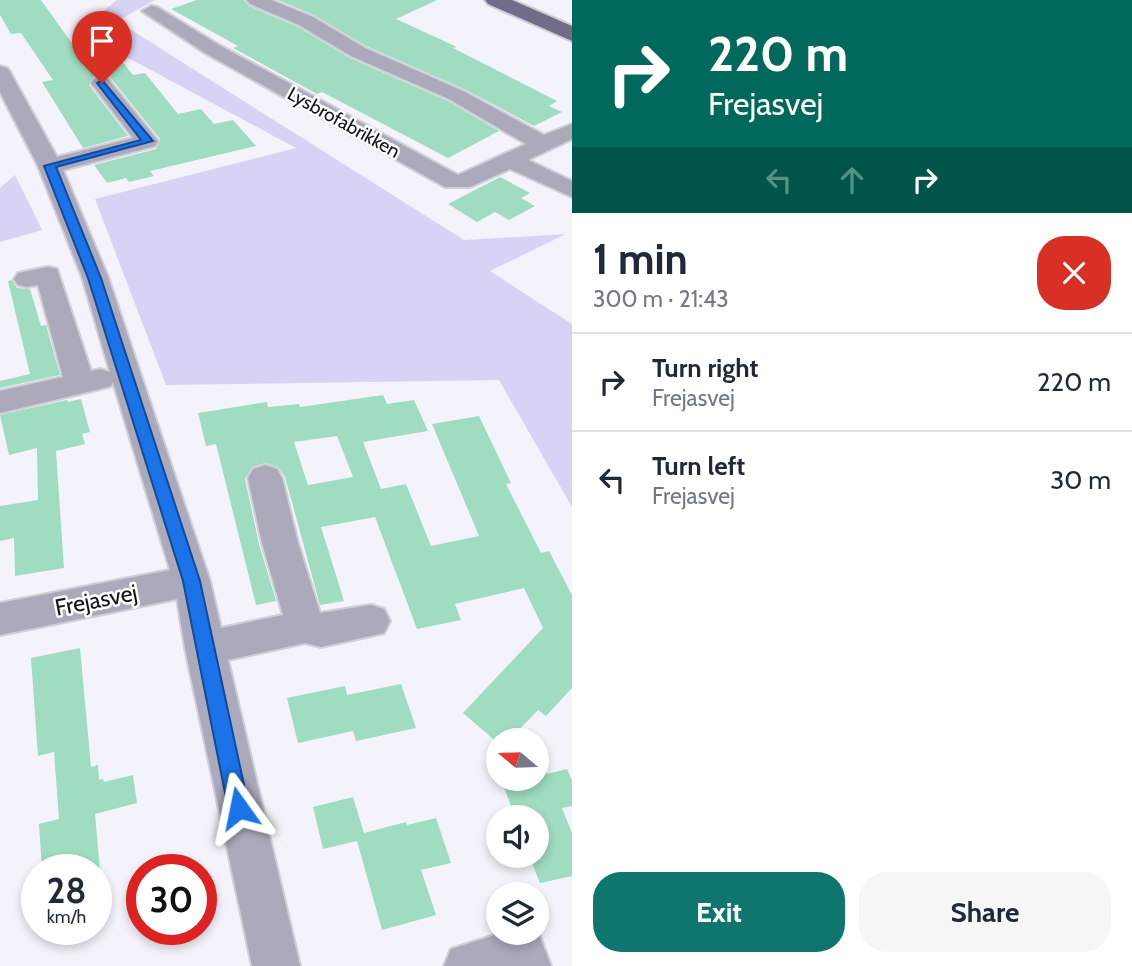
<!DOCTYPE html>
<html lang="en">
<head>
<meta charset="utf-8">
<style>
	:root { --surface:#fff; --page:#f6f6f7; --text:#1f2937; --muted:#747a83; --line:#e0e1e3; --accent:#0f766e }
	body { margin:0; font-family:Cabin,sans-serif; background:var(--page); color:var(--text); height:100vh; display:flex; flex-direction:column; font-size:26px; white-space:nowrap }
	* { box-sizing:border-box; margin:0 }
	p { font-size:23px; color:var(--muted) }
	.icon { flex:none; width:38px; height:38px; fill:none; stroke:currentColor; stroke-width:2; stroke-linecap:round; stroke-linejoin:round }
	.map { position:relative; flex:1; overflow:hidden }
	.panel { display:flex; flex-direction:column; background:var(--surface); width:560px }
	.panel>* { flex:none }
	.guide { background:#00695c; color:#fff; overflow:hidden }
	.needle { width:46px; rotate:289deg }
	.tools { position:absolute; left:486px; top:728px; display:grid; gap:14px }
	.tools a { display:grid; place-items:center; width:63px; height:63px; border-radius:50%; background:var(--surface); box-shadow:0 4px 10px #0003; font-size:35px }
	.speed { position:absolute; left:21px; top:854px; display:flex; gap:14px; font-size:35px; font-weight:700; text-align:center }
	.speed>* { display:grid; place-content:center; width:91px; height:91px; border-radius:50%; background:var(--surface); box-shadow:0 4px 10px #0003; line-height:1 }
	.speed small { font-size:18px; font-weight:400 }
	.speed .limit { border:10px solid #d22; background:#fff; color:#111 }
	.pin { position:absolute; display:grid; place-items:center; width:60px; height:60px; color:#fff; margin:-72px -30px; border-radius:50% 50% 50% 0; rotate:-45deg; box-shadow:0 0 7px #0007 }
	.pin .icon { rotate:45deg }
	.me { position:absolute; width:77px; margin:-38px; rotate:348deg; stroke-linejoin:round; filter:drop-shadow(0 0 5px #0008) }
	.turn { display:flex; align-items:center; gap:24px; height:147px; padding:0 21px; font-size:32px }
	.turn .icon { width:91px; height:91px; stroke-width:2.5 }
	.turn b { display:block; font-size:49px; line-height:60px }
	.lanes { display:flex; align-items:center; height:66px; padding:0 21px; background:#0003; justify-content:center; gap:35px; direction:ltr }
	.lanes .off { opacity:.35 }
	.round { display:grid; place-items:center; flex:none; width:74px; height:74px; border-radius:28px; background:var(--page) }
	.headline { display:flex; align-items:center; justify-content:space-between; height:119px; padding:0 21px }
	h1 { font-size:42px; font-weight:700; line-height:52px }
	.button { display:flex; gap:14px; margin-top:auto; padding:14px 21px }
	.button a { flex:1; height:80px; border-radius:28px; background:var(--accent); color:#fff; font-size:28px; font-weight:700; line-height:80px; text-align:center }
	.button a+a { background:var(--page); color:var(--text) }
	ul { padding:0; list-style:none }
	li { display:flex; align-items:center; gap:21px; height:98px; padding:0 21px; border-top:2px solid var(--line) }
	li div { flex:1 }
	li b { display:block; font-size:26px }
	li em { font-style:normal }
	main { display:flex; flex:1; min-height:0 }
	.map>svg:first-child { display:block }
	.green { fill:#d7d3f4 }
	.building { fill:#9fdcc1; fill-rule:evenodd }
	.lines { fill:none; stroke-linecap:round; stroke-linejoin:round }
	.minor-casing { stroke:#d0cfd7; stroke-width:4 }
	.major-casing { stroke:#d0cfd7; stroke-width:4 }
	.minor { fill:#acaaba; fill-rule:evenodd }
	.major { fill:#716d89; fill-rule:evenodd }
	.route { fill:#1a73e8; stroke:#114b97; stroke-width:2 }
	.labels { text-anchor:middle; stroke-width:5; stroke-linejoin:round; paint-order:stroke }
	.far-street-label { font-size:19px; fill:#13111d; stroke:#fff }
	.street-label { font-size:23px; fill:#13111d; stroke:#fff }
</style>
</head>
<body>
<main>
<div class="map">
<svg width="572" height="966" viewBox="0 0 572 966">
	<rect width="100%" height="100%" fill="#f4f3fb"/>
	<g class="green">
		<polygon points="117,0 155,0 117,21 464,240 566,234 490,271 572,324 572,507 499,380 166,385 95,199 296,148 93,39 84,26"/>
		<polygon points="15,175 42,230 0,242 0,188"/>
	</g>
	<g class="building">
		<polygon points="0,0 41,0 89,67 121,60 133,75 145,73 178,114 201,109 214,124 233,120 256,146 150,171 154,176 129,182 126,178 107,183 94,165 156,149 160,139 110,77 94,76 89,85 128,136 83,148 42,82 53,80 21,33 11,34 0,15"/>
		<polygon points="197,0 244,0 249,6 298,27 350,58 448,101 499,131 448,158 322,92 317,94 233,48 238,46 171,9"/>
		<polygon points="278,0 437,0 396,19 457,47 453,48 557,101 549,106 562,112 534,126 464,89 366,46 314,15"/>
		<polygon points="500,177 530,193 521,198 535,206 509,220 495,212 477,222 448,204"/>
		<polygon points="12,280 17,288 30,289 41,326 46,325 60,375 0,388 0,381 30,374 8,281"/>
		<path d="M383,395L387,404L414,400L428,431L363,442L381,489L406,484L431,546L479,536L432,424L479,416L511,483L506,484L541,553L549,551L572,595V688L546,716L538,710L509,740H499V744L463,713L543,628L524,588L455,604L461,620L417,629L375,517L321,527L344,601L320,605L285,477L278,467L266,463L252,467L245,479L259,544L276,601L256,605L216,444L206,446L198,413L267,402L268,407L299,404L300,407ZM337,436L353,477L308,485L294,442Z"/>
		<polygon points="81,399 90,432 82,434 85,444 56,451 64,568 15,576 14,538 0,541 0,506 38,500 37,448 9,455 0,415 67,400 68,402"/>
		<polygon points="80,648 91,767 98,765 99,780 103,779 104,782 133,775 137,803 95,814 100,870 42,870 39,824 59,819 54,752 38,756 31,658"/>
		<polygon points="401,684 416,728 356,741 353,731 298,743 287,698 345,686 347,695"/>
		<polygon points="546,769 547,774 567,769 572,780 572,806 562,808 572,833 572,876 540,883 529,856 537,856 537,817 515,817 501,779 537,779 537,771"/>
		<polygon points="353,797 364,833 406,822 407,825 436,818 451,863 421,870 436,915 382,930 357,841 323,849 313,807"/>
	</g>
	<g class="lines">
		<defs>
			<g id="minor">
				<polygon points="247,0 271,0 313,17 365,48 463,91 544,135 572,124 572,139 528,160 572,181 572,197 510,169 470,187 445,187 205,53 142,11 151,6 157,7 219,45 458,175 526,144 449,99 351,56 299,25 250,4"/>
				<polygon points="0,66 7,68 10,72 57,157 133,138 91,83 94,79 108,79 158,141 155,146 63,170 108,277 210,581 221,628 283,615 262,543 248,478 253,469 265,465 277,469 282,478 298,543 320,613 371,605 384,609 390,621 384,633 321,647 305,643 228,660 300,966 252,966 185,648 177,599 0,635 0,603 170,570 113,382 111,386 100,389 0,413 0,391 63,377 38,285 27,287 18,285 14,279 18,273 48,267 57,269 91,371 100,369 110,372 82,277 38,166 0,92"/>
				<polygon points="501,933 539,934 551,966 444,966 451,949"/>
			</g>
			<polygon id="major" points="485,0 512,0 572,26 572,41 488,4"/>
		</defs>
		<use href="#minor" class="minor-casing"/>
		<use href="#major" class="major-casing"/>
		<use href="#minor" class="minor"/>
		<use href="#major" class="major"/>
	</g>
	<polygon class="route" points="102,80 153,141 56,167 101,278 200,581 249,808 246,815 239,818 231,815 228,808 183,581 88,278 44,166 141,140 97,83"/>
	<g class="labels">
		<g class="far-street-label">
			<text transform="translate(344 122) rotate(29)" y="7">Lysbrofabrikken</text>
		</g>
		<g class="street-label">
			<text transform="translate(96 600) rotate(-11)" y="8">Frejasvej</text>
		</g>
	</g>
</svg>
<div class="tools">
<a><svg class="needle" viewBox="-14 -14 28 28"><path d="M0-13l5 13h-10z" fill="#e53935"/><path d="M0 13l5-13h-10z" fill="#747a83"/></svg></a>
<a><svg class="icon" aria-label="sound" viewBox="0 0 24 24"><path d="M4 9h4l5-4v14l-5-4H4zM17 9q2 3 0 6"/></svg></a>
<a><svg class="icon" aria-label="layers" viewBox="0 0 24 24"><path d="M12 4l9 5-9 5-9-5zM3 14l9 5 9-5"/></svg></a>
</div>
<div class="speed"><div>28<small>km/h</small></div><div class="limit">30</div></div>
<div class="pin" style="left:102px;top:83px;background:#d93025"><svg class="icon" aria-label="arrive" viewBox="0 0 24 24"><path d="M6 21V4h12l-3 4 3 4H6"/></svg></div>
<svg class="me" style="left:239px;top:808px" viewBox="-20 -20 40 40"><path d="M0-17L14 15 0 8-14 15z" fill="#1a73e8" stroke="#fff" stroke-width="4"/></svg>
</div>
<section class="panel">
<div class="guide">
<div class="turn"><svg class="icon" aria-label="right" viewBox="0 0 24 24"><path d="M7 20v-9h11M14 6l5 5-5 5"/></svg><div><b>220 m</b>Frejasvej</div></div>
<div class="lanes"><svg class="icon off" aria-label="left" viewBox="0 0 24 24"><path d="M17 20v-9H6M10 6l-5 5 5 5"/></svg><svg class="icon off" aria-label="ahead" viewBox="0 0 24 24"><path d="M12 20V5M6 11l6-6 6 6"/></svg><svg class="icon" aria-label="right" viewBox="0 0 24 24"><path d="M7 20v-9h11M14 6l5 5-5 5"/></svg></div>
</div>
<div class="headline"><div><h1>1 min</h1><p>300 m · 21:43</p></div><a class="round" style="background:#d93025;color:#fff"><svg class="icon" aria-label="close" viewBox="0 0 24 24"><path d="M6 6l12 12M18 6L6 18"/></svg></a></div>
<ul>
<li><svg class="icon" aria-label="right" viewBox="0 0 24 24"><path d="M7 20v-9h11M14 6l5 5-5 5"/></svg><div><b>Turn right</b><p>Frejasvej</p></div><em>220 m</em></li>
<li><svg class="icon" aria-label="left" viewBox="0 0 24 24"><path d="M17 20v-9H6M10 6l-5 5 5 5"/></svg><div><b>Turn left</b><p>Frejasvej</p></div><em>30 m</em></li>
</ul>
<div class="button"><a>Exit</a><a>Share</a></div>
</section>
</main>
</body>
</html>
